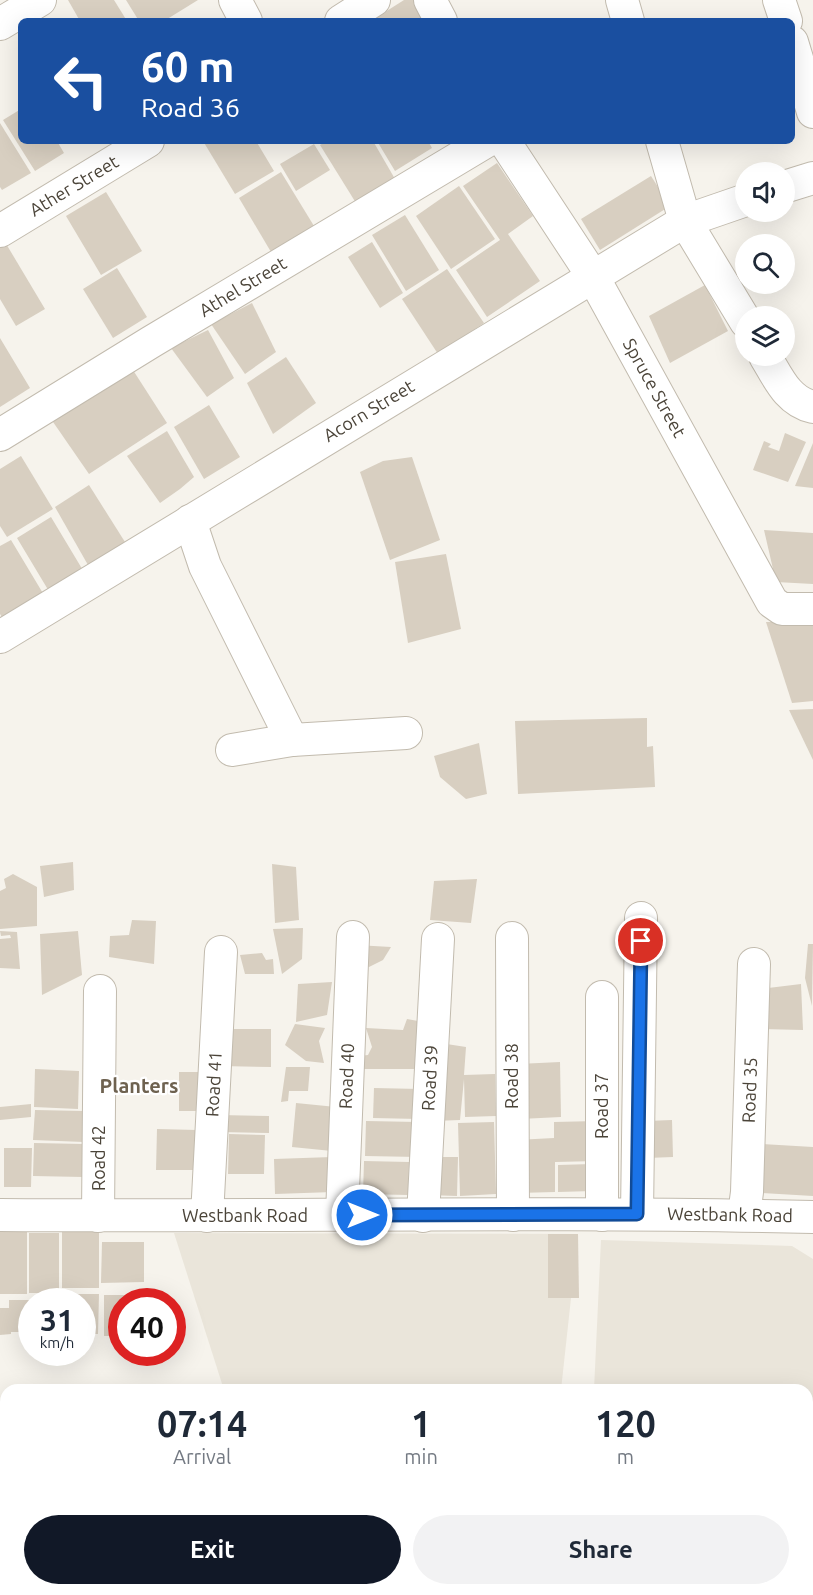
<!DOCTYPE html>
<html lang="en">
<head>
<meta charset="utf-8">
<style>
	:root { --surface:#fff; --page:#f2f2f3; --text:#1f2937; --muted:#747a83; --accent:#111827 }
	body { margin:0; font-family:Ubuntu,sans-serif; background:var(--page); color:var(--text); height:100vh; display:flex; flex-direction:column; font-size:22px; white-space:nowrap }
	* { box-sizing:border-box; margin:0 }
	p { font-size:20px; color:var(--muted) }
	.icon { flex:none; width:33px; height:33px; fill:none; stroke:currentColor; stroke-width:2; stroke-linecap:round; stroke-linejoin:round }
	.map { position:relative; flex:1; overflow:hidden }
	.details { position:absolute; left:0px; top:1384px; width:813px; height:212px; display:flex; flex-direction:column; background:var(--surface); border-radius:18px 18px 0 0; box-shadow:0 6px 24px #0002 }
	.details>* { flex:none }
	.banner { position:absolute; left:18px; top:18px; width:777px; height:126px; border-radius:9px; box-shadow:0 6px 24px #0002; background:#1a4fa0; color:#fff; overflow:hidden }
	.controls { position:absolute; left:735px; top:162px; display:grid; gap:12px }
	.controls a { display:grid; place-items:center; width:60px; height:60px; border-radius:50%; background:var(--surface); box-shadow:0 6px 24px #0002; font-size:30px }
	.speed { position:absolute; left:18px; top:1288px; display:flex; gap:12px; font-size:30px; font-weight:700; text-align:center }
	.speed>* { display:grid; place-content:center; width:78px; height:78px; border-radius:50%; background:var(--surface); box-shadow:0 6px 24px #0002; line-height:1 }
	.speed small { font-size:15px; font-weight:400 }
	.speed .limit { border:9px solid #d22; background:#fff; color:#111 }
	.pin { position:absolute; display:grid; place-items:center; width:51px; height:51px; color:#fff; margin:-26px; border:3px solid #fff; border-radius:50%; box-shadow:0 2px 6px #0007 }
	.me { position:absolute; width:66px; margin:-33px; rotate:90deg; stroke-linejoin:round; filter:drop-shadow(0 0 4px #0008) }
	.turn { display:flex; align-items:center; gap:21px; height:126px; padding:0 24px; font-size:27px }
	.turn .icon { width:78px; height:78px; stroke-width:2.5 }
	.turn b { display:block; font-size:42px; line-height:51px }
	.eta { display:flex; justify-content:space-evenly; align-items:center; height:102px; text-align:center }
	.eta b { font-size:36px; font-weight:600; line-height:42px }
	.cta { display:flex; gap:12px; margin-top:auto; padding:12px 24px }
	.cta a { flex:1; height:69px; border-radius:36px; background:var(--accent); color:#fff; font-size:24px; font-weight:600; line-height:69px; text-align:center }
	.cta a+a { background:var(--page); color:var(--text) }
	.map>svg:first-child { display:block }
	.residential { fill:#eae5da }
	.water { fill:#a9d4f2 }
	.building { fill:#d8cfc1 }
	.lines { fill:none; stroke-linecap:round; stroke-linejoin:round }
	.minor-casing { stroke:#c2bbae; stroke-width:34 }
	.minor { stroke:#fff; stroke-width:32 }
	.route-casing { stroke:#114b97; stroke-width:15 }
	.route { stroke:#1a73e8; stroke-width:10 }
	.labels { text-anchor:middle; stroke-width:4.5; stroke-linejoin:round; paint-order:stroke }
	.street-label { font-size:18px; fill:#4b4439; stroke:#fff }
	.neighbourhood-label { font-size:20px; font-weight:bold; fill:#6e6250; stroke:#fff }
</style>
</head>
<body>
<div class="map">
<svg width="813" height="1595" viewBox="0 0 813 1595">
	<rect width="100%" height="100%" fill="#f6f3ec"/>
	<g class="residential">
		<polygon points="174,1233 578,1234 561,1390 224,1390"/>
		<polygon points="601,1240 792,1246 813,1259 813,1416 807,1417 807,1390 594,1390"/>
	</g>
	<polygon class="water" points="0,1443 6,1443 6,1590 807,1590 807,1453 813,1453 813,1595 0,1595"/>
	<g class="building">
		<polygon points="68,0 114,0 127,21 80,21"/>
		<polygon points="126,0 198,0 164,21 139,21"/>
		<polygon points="404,0 414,0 425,21 371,21"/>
		<polygon points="21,109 21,141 57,141 64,153 35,171 3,120"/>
		<polygon points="0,123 31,173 2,190 0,187"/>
		<polygon points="203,141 256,141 274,171 235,194"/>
		<polygon points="327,141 373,141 395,179 356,203 320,145"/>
		<polygon points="377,141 428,141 432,148 395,171"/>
		<polygon points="314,144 330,170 296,191 280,164"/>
		<polygon points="497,163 533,216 508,234 540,281 487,317 456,270 500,240 463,186"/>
		<polygon points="281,172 314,226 271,252 239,198"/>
		<polygon points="651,176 670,206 600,250 581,219"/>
		<polygon points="459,186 495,239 451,269 416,216"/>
		<polygon points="106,192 142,251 101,275 66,216"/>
		<polygon points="405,215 439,270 406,291 372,235"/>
		<polygon points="5,242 45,309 16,326 0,299 0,245"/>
		<polygon points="372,242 403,293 380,308 348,257"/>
		<polygon points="117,268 147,317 113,338 83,289"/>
		<polygon points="447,269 484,323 438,354 402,299"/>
		<polygon points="705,285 728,331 670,363 649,316"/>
		<polygon points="252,303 276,352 245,374 211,324"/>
		<polygon points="208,330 234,378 207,397 171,348"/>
		<polygon points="0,338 30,388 0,407"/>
		<polygon points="286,357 316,403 273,434 247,383"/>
		<polygon points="131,367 167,423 89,474 51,419"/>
		<polygon points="209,405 240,457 204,479 174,427"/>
		<polygon points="167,431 194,477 180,489 160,503 127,456"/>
		<polygon points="785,433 806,442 788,482 753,470 764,441 771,444 768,447 779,451"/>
		<polygon points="813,443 813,488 795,486"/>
		<polygon points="21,456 53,509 7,537 0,526 0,469"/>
		<polygon points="412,457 440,540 390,560 360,472 383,461"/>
		<polygon points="89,485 125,542 88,565 55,507"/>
		<polygon points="51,517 84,572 50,593 17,538"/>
		<polygon points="764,530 813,533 813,584 776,582"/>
		<polygon points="11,540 44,595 4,620 0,614 0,546"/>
		<polygon points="446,554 461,629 408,643 395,562"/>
		<polygon points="766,622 813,622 813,701 792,703"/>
		<polygon points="813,709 813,760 789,710"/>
		<polygon points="647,718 647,747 653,746 655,787 518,794 515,721"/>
		<polygon points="479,743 487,794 466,799 440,777 434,756"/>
		<polygon points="73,862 74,890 44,897 40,866"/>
		<polygon points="272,864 296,867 299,920 275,923"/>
		<polygon points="13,874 37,887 37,926 0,929 0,891 6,888 4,879"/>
		<polygon points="477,879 471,923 430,920 434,881"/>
		<polygon points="132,920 156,921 154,964 109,957 110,936 129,935"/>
		<polygon points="303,928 302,959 282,974 273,929"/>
		<polygon points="0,931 17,932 20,969 0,968 0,939 11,938 10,935 1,936"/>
		<polygon points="78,931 82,975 42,995 40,934"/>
		<polygon points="808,944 813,944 812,1006 805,978"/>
		<polygon points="356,945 391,947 383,960 369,967 358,959"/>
		<polygon points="262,953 266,960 273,959 274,974 245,974 240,955"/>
		<polygon points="332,982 327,1015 296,1022 298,984"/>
		<polygon points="801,984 803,1030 760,1029 760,989"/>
		<polygon points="407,1019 418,1021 417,1069 349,1069 350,1057 368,1055 372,1047 366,1028 403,1030"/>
		<polygon points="295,1024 325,1028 319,1041 324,1063 306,1061 285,1045"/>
		<polygon points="221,1029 271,1029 271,1067 220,1066"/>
		<polygon points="440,1043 466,1047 464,1075 495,1074 496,1116 465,1117 464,1079 460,1120 434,1121"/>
		<polygon points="560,1062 561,1117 520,1119 518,1064"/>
		<polygon points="286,1067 310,1067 308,1091 289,1091 288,1101 281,1102"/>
		<polygon points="35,1069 79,1071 78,1109 34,1107"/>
		<polygon points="179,1072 208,1072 207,1111 179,1111"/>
		<polygon points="374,1088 420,1089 419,1119 373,1118"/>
		<polygon points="296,1103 336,1107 332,1151 292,1147"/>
		<polygon points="31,1104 31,1117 0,1120 0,1107"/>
		<polygon points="35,1110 84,1111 84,1142 33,1140"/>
		<polygon points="219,1115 269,1116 269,1133 219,1132"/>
		<polygon points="672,1120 673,1157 647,1158 646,1121"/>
		<polygon points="366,1121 418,1122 418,1157 365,1156"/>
		<polygon points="597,1121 598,1161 555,1162 555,1192 517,1193 516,1140 554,1138 554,1122"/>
		<polygon points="494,1122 496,1194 460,1196 458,1123"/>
		<polygon points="157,1129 197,1130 197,1170 156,1170"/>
		<polygon points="229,1134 265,1135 264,1174 228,1174"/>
		<polygon points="34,1143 84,1144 83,1177 33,1176"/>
		<polygon points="760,1144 813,1147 813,1196 761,1193"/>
		<polygon points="4,1148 32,1148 31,1187 4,1187"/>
		<polygon points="332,1157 333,1192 275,1194 274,1159"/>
		<polygon points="429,1157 458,1157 457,1196 428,1195"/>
		<polygon points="364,1161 409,1162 408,1195 363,1194"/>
		<polygon points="592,1164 593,1191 558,1192 558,1165"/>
		<rect x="62" y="1227" width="37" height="61"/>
		<rect x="0" y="1231" width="27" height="63"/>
		<rect x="29" y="1233" width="30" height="60"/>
		<polygon points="548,1234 578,1234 579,1298 548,1298"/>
		<polygon points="102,1242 144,1242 144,1282 101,1283"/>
		<polygon points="62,1294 99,1294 98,1334 82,1334 82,1302 62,1302"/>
		<polygon points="104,1295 133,1295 133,1302 122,1302 122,1336 104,1336"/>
		<polygon points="39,1296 56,1297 56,1302 39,1302"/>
		<polygon points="9,1300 35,1300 35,1302 32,1302 32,1332 11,1332 11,1334 0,1335 0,1308 9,1308"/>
	</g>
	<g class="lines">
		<defs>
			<g id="minor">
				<polyline points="235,0 246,21"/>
				<polyline points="430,0 441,21"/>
				<polyline points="622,0 628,21"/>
				<polyline points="779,0 786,21"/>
				<polyline points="341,21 374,0"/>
				<polyline points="0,24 40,0"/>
				<polyline points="792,42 813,112"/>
				<polyline points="504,141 592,275 772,602 782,609 813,609"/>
				<polyline points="662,141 685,221 746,322"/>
				<polyline points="784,187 813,178"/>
				<polyline points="0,231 148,141"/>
				<path d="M765,356C778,377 787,401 813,407"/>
				<polyline points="0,435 151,342 487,141"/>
				<polyline points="190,521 205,566 292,740 406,733"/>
				<polyline points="0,637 685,221 746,200"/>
				<polyline points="232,750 292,740"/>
				<polyline points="512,938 513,1215"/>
				<polyline points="637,1214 641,918"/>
				<path d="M0,1215C271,1217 542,1211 813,1217"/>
				<polyline points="342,1215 353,937"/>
				<polyline points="602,1215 602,997"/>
				<polyline points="744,1215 747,1192 754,964"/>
				<polyline points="98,1216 100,991"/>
				<polyline points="207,1216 221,952"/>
				<polyline points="423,1216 438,939"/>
			</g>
		</defs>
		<use href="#minor" class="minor-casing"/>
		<use href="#minor" class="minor"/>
	</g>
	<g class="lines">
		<defs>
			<polyline id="route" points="362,1215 637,1214 641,941"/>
		</defs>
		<use href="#route" class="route-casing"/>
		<use href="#route" class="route"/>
	</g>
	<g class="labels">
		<g class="street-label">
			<text transform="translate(74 186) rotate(-31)" y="6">Ather Street</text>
			<text transform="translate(243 287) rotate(-31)" y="6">Athel Street</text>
			<text transform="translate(654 388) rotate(61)" y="6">Spruce Street</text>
			<text transform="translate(369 411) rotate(-31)" y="6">Acorn Street</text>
			<text transform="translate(347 1076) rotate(-88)" y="6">Road 40</text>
			<text transform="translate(512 1076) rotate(-90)" y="6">Road 38</text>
			<text transform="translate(430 1078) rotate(-87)" y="6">Road 39</text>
			<text transform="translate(214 1084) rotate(-87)" y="6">Road 41</text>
			<text transform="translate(750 1090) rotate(-88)" y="6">Road 35</text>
			<text transform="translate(602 1106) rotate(-90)" y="6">Road 37</text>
			<text transform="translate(99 1158) rotate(-90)" y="6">Road 42</text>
			<text transform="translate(730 1215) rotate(1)" y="6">Westbank Road</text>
			<text x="245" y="1222">Westbank Road</text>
		</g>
		<g class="neighbourhood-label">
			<text x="139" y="1093">Planters</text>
		</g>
	</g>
</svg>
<div class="controls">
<a><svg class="icon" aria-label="sound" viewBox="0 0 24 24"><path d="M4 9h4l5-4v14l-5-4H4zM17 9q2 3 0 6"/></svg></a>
<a><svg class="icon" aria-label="search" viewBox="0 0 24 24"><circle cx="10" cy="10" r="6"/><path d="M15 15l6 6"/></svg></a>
<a><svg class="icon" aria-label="layers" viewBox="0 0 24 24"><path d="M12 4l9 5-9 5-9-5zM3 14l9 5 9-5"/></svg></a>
</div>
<div class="speed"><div>31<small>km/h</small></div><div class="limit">40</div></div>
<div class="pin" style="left:641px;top:941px;background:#d93025"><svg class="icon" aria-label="arrive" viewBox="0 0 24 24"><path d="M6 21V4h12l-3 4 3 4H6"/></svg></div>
<svg class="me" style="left:362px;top:1215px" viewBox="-20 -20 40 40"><circle r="17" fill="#1a73e8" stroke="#fff" stroke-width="3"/><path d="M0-11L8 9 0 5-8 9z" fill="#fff"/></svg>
<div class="banner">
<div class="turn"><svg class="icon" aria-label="left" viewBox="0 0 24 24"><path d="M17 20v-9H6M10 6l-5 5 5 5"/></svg><div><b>60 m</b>Road 36</div></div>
</div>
<section class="details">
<div class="eta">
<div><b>07:14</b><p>Arrival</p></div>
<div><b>1</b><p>min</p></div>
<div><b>120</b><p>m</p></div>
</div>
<div class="cta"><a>Exit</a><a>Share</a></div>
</section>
</div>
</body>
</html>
